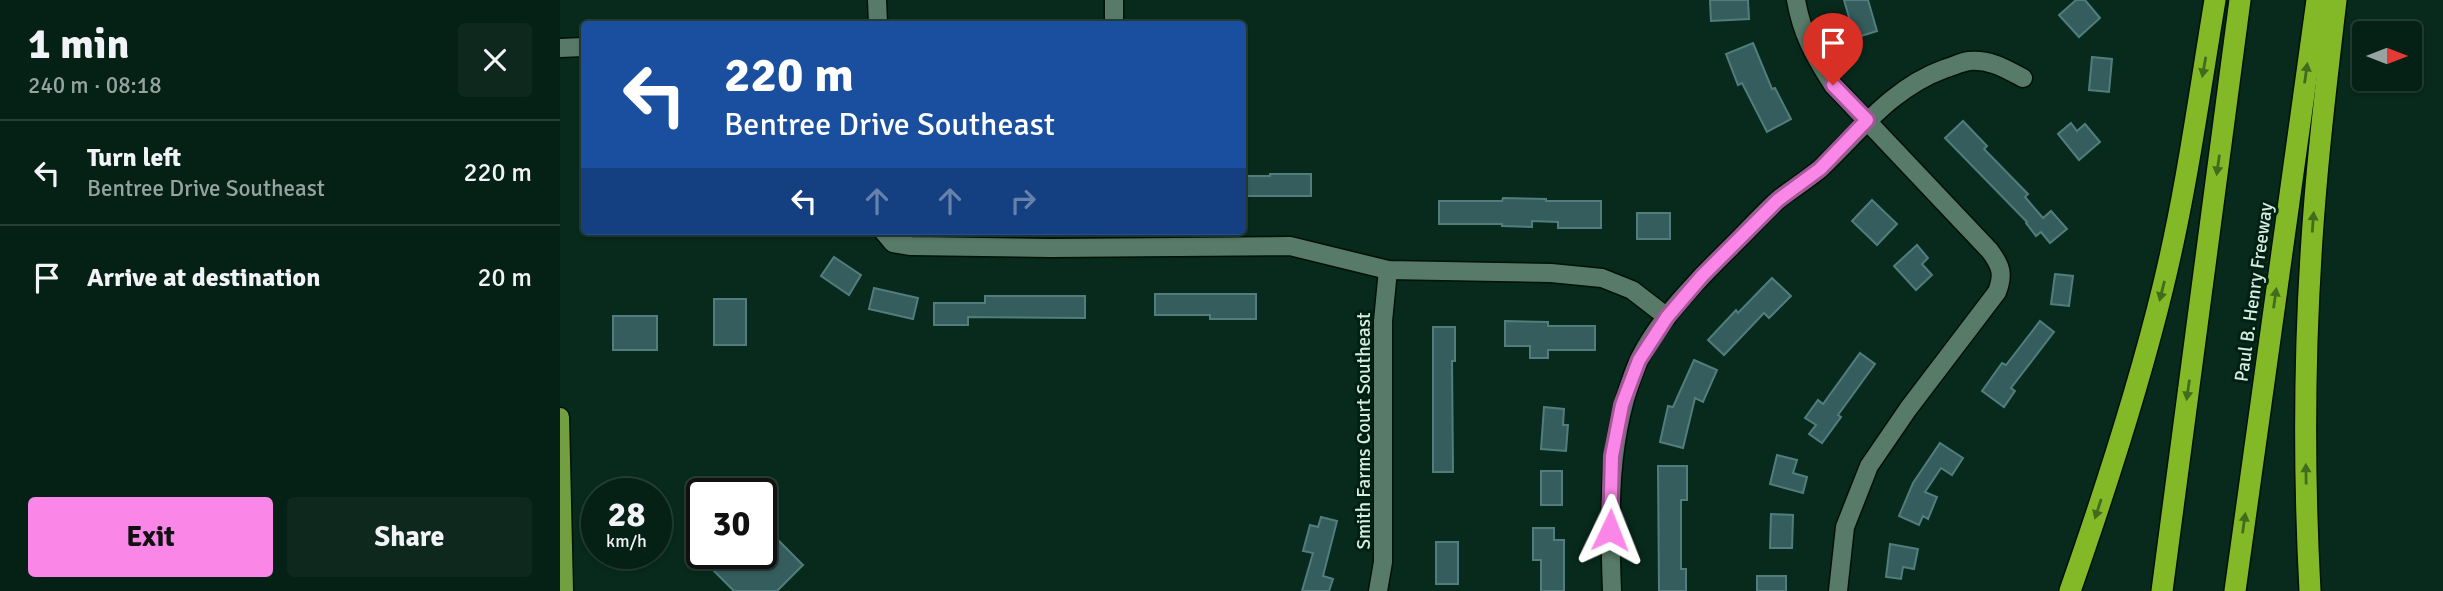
<!DOCTYPE html>
<html lang="en">
<head>
<meta charset="utf-8">
<style>
	:root { --surface:#052015; --page:#0e281e; --text:#f1f3f6; --muted:#97a3a0; --line:#263e34; --accent:#fa87e7 }
	body { margin:0; font-family:Signika,sans-serif; background:var(--page); color:var(--text); height:100vh; display:flex; flex-direction:column; font-size:26px; white-space:nowrap }
	* { box-sizing:border-box; margin:0 }
	p { font-size:23px; color:var(--muted) }
	.icon { flex:none; width:38px; height:38px; fill:none; stroke:currentColor; stroke-width:2; stroke-linecap:round; stroke-linejoin:round }
	.map { position:relative; flex:1; overflow:hidden }
	.details { display:flex; flex-direction:column; background:var(--surface); width:560px }
	.details>* { flex:none }
	.guide { position:absolute; left:21px; top:21px; width:665px; height:214px; border-radius:7px; box-shadow:0 2px 5px #0004,0 0 0 2px var(--line); background:#1a4fa0; color:#fff; overflow:hidden }
	.needle { width:46px; rotate:90deg }
	.fabs { position:absolute; left:1792px; top:21px; display:grid; gap:14px }
	.fabs a { display:grid; place-items:center; width:70px; height:70px; border-radius:7px; background:var(--surface); box-shadow:0 2px 5px #0004,0 0 0 2px var(--line); font-size:35px }
	.speed { position:absolute; left:21px; top:478px; display:flex; gap:14px; font-size:35px; font-weight:700; text-align:center }
	.speed>* { display:grid; place-content:center; width:91px; height:91px; border-radius:50%; background:var(--surface); box-shadow:0 2px 5px #0004,0 0 0 2px var(--line); line-height:1 }
	.speed small { font-size:18px; font-weight:400 }
	.speed .limit { border:4px solid #111; border-radius:10px; background:#fff; color:#111 }
	.pin { position:absolute; display:grid; place-items:center; width:60px; height:60px; color:#fff; margin:-72px -30px; border-radius:50% 50% 50% 0; rotate:-45deg; box-shadow:0 0 7px #0007 }
	.pin .icon { rotate:45deg }
	.me { position:absolute; width:77px; margin:-38px; rotate:2deg; stroke-linejoin:round; filter:drop-shadow(0 0 5px #0008) }
	.turn { display:flex; align-items:center; gap:24px; height:147px; padding:0 28px; font-size:32px }
	.turn .icon { width:91px; height:91px; stroke-width:2.5 }
	.turn b { display:block; font-size:49px; line-height:60px }
	.lanes { display:flex; align-items:center; height:66px; padding:0 28px; background:#0003; justify-content:center; gap:35px; direction:ltr }
	.lanes .off { opacity:.35 }
	.round { display:grid; place-items:center; flex:none; width:74px; height:74px; border-radius:7px; background:var(--page) }
	.head { display:flex; align-items:center; justify-content:space-between; height:119px; padding:0 28px }
	h1 { font-size:42px; font-weight:700; line-height:52px }
	.primary-button { display:flex; gap:14px; margin-top:auto; padding:14px 28px }
	.primary-button a { flex:1; height:80px; border-radius:7px; background:var(--accent); color:#111; font-size:28px; font-weight:700; line-height:80px; text-align:center }
	.primary-button a+a { background:var(--page); color:var(--text) }
	ul { padding:0; list-style:none }
	li { display:flex; align-items:center; gap:21px; height:105px; padding:0 28px; border-top:2px solid var(--line) }
	li div { flex:1 }
	li b { display:block; font-size:26px }
	li em { font-style:normal }
	main { display:flex; flex:1; min-height:0 }
	.map>svg:first-child { display:block }
	.building { fill:#355d5d; stroke:#517d7d; stroke-width:2 }
	.lines { fill:none; stroke-linecap:round; stroke-linejoin:round }
	.minor-casing { stroke:#001107; stroke-width:21 }
	.major-casing { stroke:#001107; stroke-width:21 }
	.highway-casing { stroke:#001107; stroke-width:24 }
	.minor { stroke:#587b69; stroke-width:18 }
	.major { stroke:#72a041; stroke-width:18 }
	.highway { stroke:#83b927; stroke-width:21 }
	.oneway { fill:#426c1d }
	.route-casing { stroke:#a25896; stroke-width:18 }
	.route { stroke:#fa87e7; stroke-width:12 }
	.labels { text-anchor:middle; stroke-width:6; stroke-linejoin:round; paint-order:stroke }
	.street-label { font-size:19px; fill:#d9ece2; stroke:#002013 }
</style>
</head>
<body>
<main>
<section class="details">
<div class="head"><div><h1>1 min</h1><p>240 m · 08:18</p></div><a class="round"><svg class="icon" aria-label="close" viewBox="0 0 24 24"><path d="M6 6l12 12M18 6L6 18"/></svg></a></div>
<ul>
<li><svg class="icon" aria-label="left" viewBox="0 0 24 24"><path d="M17 20v-9H6M10 6l-5 5 5 5"/></svg><div><b>Turn left</b><p>Bentree Drive Southeast</p></div><em>220 m</em></li>
<li><svg class="icon" aria-label="arrive" viewBox="0 0 24 24"><path d="M6 21V4h12l-3 4 3 4H6"/></svg><div><b>Arrive at destination</b></div><em>20 m</em></li>
</ul>
<div class="primary-button"><a>Exit</a><a>Share</a></div>
</section>
<div class="map">
<svg width="1883" height="591" viewBox="0 0 1883 591">
	<rect width="100%" height="100%" fill="#072a1c"/>
	<g class="building">
		<polygon points="1150,0 1188,0 1189,19 1151,21"/>
		<polygon points="1284,0 1308,0 1317,31 1295,38"/>
		<polygon points="1516,0 1525,0 1540,18 1519,37 1499,15"/>
		<polygon points="1193,43 1212,89 1215,88 1231,119 1207,132 1182,83 1178,85 1166,54"/>
		<polygon points="1532,57 1552,59 1549,92 1529,90"/>
		<polygon points="1403,121 1427,146 1424,149 1468,194 1465,197 1483,218 1491,211 1507,229 1490,243 1481,232 1476,236 1466,223 1467,222 1385,138"/>
		<polygon points="1511,123 1517,131 1525,124 1540,142 1519,160 1498,134"/>
		<polygon points="710,174 751,174 751,196 682,196 682,176 710,176"/>
		<polygon points="943,198 986,199 986,201 1041,201 1041,228 998,228 998,222 972,221 972,227 942,226 942,224 879,224 879,201 942,201"/>
		<polygon points="1312,200 1337,224 1317,245 1292,221"/>
		<rect x="1077" y="213" width="33" height="26"/>
		<polygon points="1357,245 1368,258 1362,264 1372,275 1356,290 1334,266"/>
		<polygon points="274,257 301,275 289,295 261,276"/>
		<polygon points="1495,274 1513,276 1509,306 1491,304"/>
		<polygon points="1212,278 1231,296 1209,318 1204,313 1164,355 1148,340 1176,310 1178,313"/>
		<polygon points="314,288 358,298 353,319 309,309"/>
		<polygon points="595,294 696,294 696,319 650,319 650,315 595,315"/>
		<polygon points="425,296 525,296 525,318 408,317 408,325 374,325 374,303 425,303"/>
		<rect x="154" y="299" width="32" height="46"/>
		<rect x="53" y="316" width="44" height="34"/>
		<polygon points="945,321 988,322 988,326 1035,326 1035,350 988,350 988,358 970,358 970,346 945,346"/>
		<polygon points="1480,321 1494,332 1451,388 1455,391 1444,407 1422,391 1442,363 1446,365"/>
		<polygon points="873,327 895,327 895,361 892,361 893,472 873,472"/>
		<polygon points="1300,353 1315,364 1278,415 1281,417 1262,443 1249,434 1256,425 1245,418 1258,400 1263,404"/>
		<polygon points="1134,360 1157,370 1143,402 1135,398 1123,448 1100,442 1108,406 1113,407"/>
		<polygon points="984,407 1004,409 1003,425 1008,425 1006,451 981,449"/>
		<polygon points="1380,443 1403,458 1392,475 1381,468 1365,492 1377,497 1368,519 1363,516 1359,525 1339,516 1353,483"/>
		<polygon points="1217,455 1237,460 1233,473 1247,477 1243,493 1210,484"/>
		<polygon points="1098,466 1127,466 1127,500 1121,500 1121,569 1126,569 1126,591 1099,591"/>
		<rect x="981" y="471" width="21" height="34"/>
		<polygon points="1211,514 1233,515 1232,548 1210,548"/>
		<polygon points="761,517 777,521 763,576 773,579 769,591 742,591 753,553 743,551 750,525 758,527"/>
		<polygon points="201,523 243,565 217,591 174,591 148,565 160,553 201,553"/>
		<polygon points="973,528 994,528 994,540 1004,540 1004,591 981,591 981,560 973,560"/>
		<rect x="876" y="542" width="22" height="42"/>
		<polygon points="1330,544 1358,549 1354,569 1343,567 1341,579 1326,577"/>
		<rect x="1197" y="576" width="29" height="15"/>
	</g>
	<g class="lines">
		<defs>
			<g id="minor">
				<polyline points="317,0 318,24"/>
				<polyline points="554,0 554,24"/>
				<path d="M1236,0C1242,34 1254,56 1273,85L1430,251C1441,266 1444,274 1437,292L1348,409L1309,466L1285,527L1278,591"/>
				<polyline points="0,48 24,47"/>
				<polyline points="323,231 333,243 351,246 490,248 730,246 828,270 991,273 1042,278 1072,290 1107,317"/>
				<polyline points="818,591 823,562 823,321 828,270"/>
				<path d="M1052,591C1049,513 1047,435 1078,362C1098,318 1144,274 1178,240C1192,226 1205,211 1219,199C1233,188 1249,179 1262,167C1301,130 1332,88 1384,69C1392,67 1401,62 1409,61C1430,59 1446,69 1463,78"/>
			</g>
			<polyline id="major" points="0,417 4,591"/>
			<g id="highway">
				<path d="M1510,591C1545,491 1578,390 1603,287C1626,193 1639,96 1655,0"/>
				<polyline points="1602,591 1680,0"/>
				<polyline points="1675,591 1757,0"/>
				<path d="M1750,591C1744,479 1744,367 1751,255C1756,170 1766,85 1776,0"/>
			</g>
		</defs>
		<use href="#minor" class="minor-casing"/>
		<use href="#major" class="major-casing"/>
		<use href="#highway" class="highway-casing"/>
		<use href="#minor" class="minor"/>
		<use href="#major" class="major"/>
		<use href="#highway" class="highway"/>
	</g>
	<defs><path id="oneway-solid" d="M-6-.8H1V-3.2L6.5 0L1 3.2V.8H-6Z" transform="scale(1.75)"/></defs>
	<g class="oneway">
		<use href="#oneway-solid" transform="translate(1644 67) rotate(100)"/>
		<use href="#oneway-solid" transform="translate(1746 73) rotate(-82)"/>
		<use href="#oneway-solid" transform="translate(1658 165) rotate(98)"/>
		<use href="#oneway-solid" transform="translate(1753 222) rotate(-86)"/>
		<use href="#oneway-solid" transform="translate(1602 291) rotate(104)"/>
		<use href="#oneway-solid" transform="translate(1715 298) rotate(-82)"/>
		<use href="#oneway-solid" transform="translate(1628 390) rotate(98)"/>
		<use href="#oneway-solid" transform="translate(1746 474) rotate(-91)"/>
		<use href="#oneway-solid" transform="translate(1538 509) rotate(108)"/>
		<use href="#oneway-solid" transform="translate(1684 523) rotate(-82)"/>
	</g>
	<g class="lines">
		<defs>
			<polyline id="route" points="1050,530 1052,456 1062,405 1079,360 1107,317 1142,276 1218,200 1260,169 1307,120 1273,85"/>
		</defs>
		<use href="#route" class="route-casing"/>
		<use href="#route" class="route"/>
	</g>
	<g class="labels">
		<g class="street-label">
			<text transform="translate(1693 292) rotate(-82)" y="7">Paul B. Henry Freeway</text>
			<text transform="translate(803 431) rotate(-90)" y="7">Smith Farms Court Southeast</text>
		</g>
	</g>
</svg>
<div class="fabs">
<a><svg class="needle" viewBox="-14 -14 28 28"><path d="M0-13l5 13h-10z" fill="#e53935"/><path d="M0 13l5-13h-10z" fill="#97a3a0"/></svg></a>
</div>
<div class="speed"><div>28<small>km/h</small></div><div class="limit">30</div></div>
<div class="pin" style="left:1273px;top:85px;background:#d93025"><svg class="icon" aria-label="arrive" viewBox="0 0 24 24"><path d="M6 21V4h12l-3 4 3 4H6"/></svg></div>
<svg class="me" style="left:1050px;top:530px" viewBox="-20 -20 40 40"><path d="M0-17L14 15 0 8-14 15z" fill="#fa87e7" stroke="#fff" stroke-width="4"/></svg>
<div class="guide">
<div class="turn"><svg class="icon" aria-label="left" viewBox="0 0 24 24"><path d="M17 20v-9H6M10 6l-5 5 5 5"/></svg><div><b>220 m</b>Bentree Drive Southeast</div></div>
<div class="lanes"><svg class="icon" aria-label="left" viewBox="0 0 24 24"><path d="M17 20v-9H6M10 6l-5 5 5 5"/></svg><svg class="icon off" aria-label="ahead" viewBox="0 0 24 24"><path d="M12 20V5M6 11l6-6 6 6"/></svg><svg class="icon off" aria-label="ahead" viewBox="0 0 24 24"><path d="M12 20V5M6 11l6-6 6 6"/></svg><svg class="icon off" aria-label="right" viewBox="0 0 24 24"><path d="M7 20v-9h11M14 6l5 5-5 5"/></svg></div>
</div>
</div>
</main>
</body>
</html>
